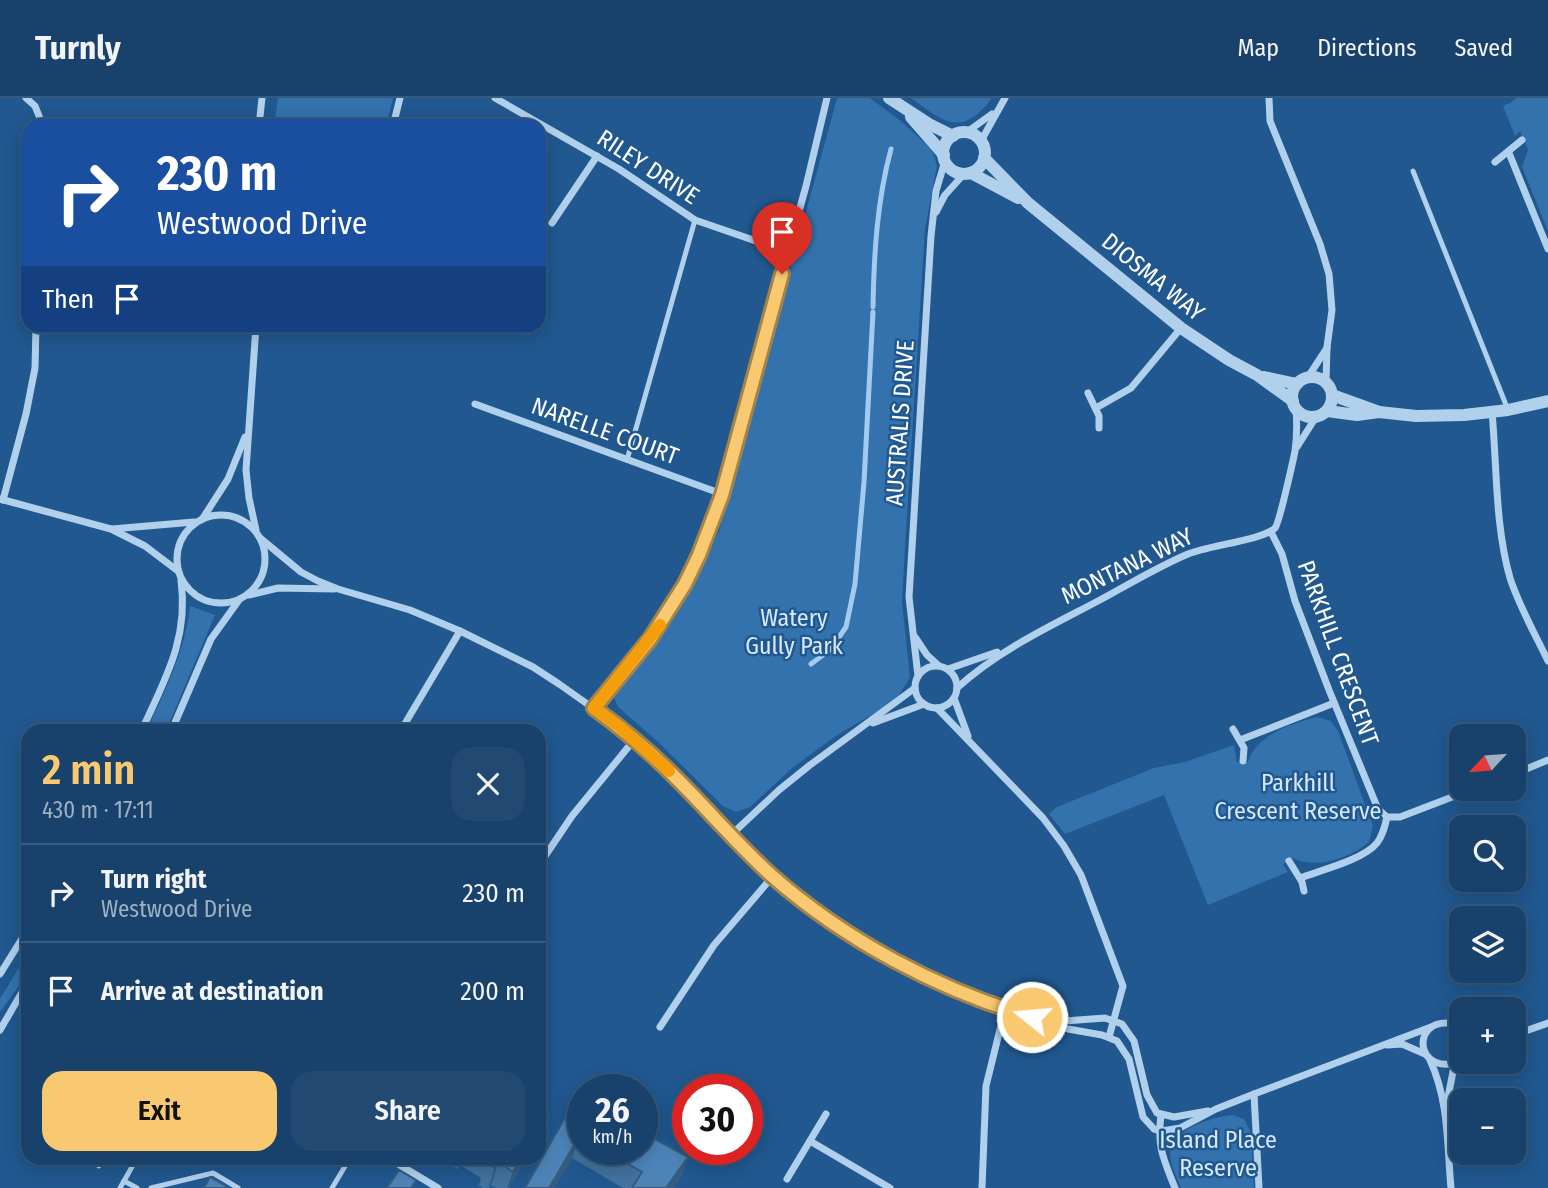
<!DOCTYPE html>
<html lang="en">
<head>
<meta charset="utf-8">
<style>
	:root { --surface:#18426b; --page:#214971; --text:#f1f3f6; --muted:#9fb0c1; --line:#365b7e; --accent:#f9c971 }
	body { margin:0; font-family:"Fira Sans Condensed",sans-serif; background:var(--page); color:var(--text); height:100vh; display:flex; flex-direction:column; font-size:26px; white-space:nowrap }
	* { box-sizing:border-box; margin:0 }
	p { font-size:23px; color:var(--muted) }
	.icon { flex:none; width:38px; height:38px; fill:none; stroke:currentColor; stroke-width:2; stroke-linecap:round; stroke-linejoin:round }
	.map { position:relative; flex:1; overflow:hidden }
	.side { position:absolute; left:21px; top:626px; width:525px; height:441px; display:flex; flex-direction:column; background:var(--surface); border-radius:21px; box-shadow:0 4px 18px #0003,0 0 0 2px var(--line) }
	.side>* { flex:none }
	.banner { position:absolute; left:21px; top:21px; width:525px; height:214px; border-radius:21px; box-shadow:0 4px 18px #0003,0 0 0 2px var(--line); background:#1a4fa0; color:#fff; overflow:hidden }
	.needle { width:46px; rotate:244deg }
	.buttons { position:absolute; left:1449px; top:626px; display:grid; gap:14px }
	.buttons a { display:grid; place-items:center; width:77px; height:77px; border-radius:14px; background:var(--surface); box-shadow:0 4px 18px #0003,0 0 0 2px var(--line); font-size:35px }
	.speed { position:absolute; left:567px; top:976px; display:flex; gap:14px; font-size:35px; font-weight:700; text-align:center }
	.speed>* { display:grid; place-content:center; width:91px; height:91px; border-radius:50%; background:var(--surface); box-shadow:0 4px 18px #0003,0 0 0 2px var(--line); line-height:1 }
	.speed small { font-size:18px; font-weight:400 }
	.speed .limit { border:10px solid #d22; background:#fff; color:#111 }
	.pin { position:absolute; display:grid; place-items:center; width:60px; height:60px; color:#fff; margin:-72px -30px; border-radius:50% 50% 50% 0; rotate:-45deg; box-shadow:0 0 7px #0007 }
	.pin .icon { rotate:45deg }
	.me { position:absolute; width:77px; margin:-38px; rotate:287deg; stroke-linejoin:round; filter:drop-shadow(0 0 5px #0008) }
	.turn { display:flex; align-items:center; gap:24px; height:147px; padding:0 21px; font-size:32px }
	.turn .icon { width:91px; height:91px; stroke-width:2.5 }
	.turn b { display:block; font-size:49px; line-height:60px }
	.then { display:flex; align-items:center; height:66px; padding:0 21px; background:#0003; gap:14px; font-size:26px }
	.round { display:grid; place-items:center; flex:none; width:74px; height:74px; border-radius:21px; background:var(--page) }
	.headline { display:flex; align-items:center; justify-content:space-between; height:119px; padding:0 21px }
	h1 { font-size:42px; font-weight:600; line-height:52px; color:var(--accent) }
	.primary-button { display:flex; gap:14px; margin-top:auto; padding:14px 21px }
	.primary-button a { flex:1; height:80px; border-radius:21px; background:var(--accent); color:#111; font-size:28px; font-weight:600; line-height:80px; text-align:center }
	.primary-button a+a { background:var(--page); color:var(--text) }
	ul { padding:0; list-style:none }
	li { display:flex; align-items:center; gap:21px; height:98px; padding:0 21px; border-top:2px solid var(--line) }
	li div { flex:1 }
	li b { display:block; font-size:26px }
	li em { font-style:normal }
	header { display:flex; align-items:center; gap:42px; box-sizing:border-box; height:98px; padding:0 35px; background:var(--surface); border-bottom:2px solid var(--line) }
	header strong { font-size:33px }
	nav { display:flex; gap:38px; margin-inline-start:auto; font-size:24px }
	.map>svg:first-child { display:block }
	.green { fill:#3472ad }
	.lines { fill:none; stroke-linecap:round; stroke-linejoin:round }
	.stream { stroke:#a4cbee; stroke-width:5 }
	.service { stroke:#b0d0ec; stroke-width:5 }
	.minor { stroke:#b0d0ec; stroke-width:7 }
	.tertiary { stroke:#b0d0ec; stroke-width:12 }
	.wall { fill:#42729e }
	.shaded-wall { fill:#365c81 }
	.building { fill:#4d84b8; stroke:#365c81; stroke-width:2 }
	.route-casing { stroke:#a28349; stroke-width:18 }
	.route { stroke:#f9c971; stroke-width:12 }
	.slow { stroke:#f59e0b; stroke-width:12 }
	.labels { text-anchor:middle; stroke-width:5; stroke-linejoin:round; paint-order:stroke }
	.street-label { font-size:24px; fill:#fff; stroke:#20588f }
	.park-label { font-size:24px; fill:#d6e8f9; stroke:#20588f }
</style>
</head>
<body>
<header>
<strong>Turnly</strong>
<nav><a>Map</a><a>Directions</a><a>Saved</a></nav>
</header>
<div class="map">
<svg width="1548" height="1090" viewBox="0 0 1548 1090">
	<rect width="100%" height="100%" fill="#20588f"/>
	<g class="green">
		<polygon points="278,0 393,0 386,28 274,28"/>
		<polygon points="837,0 870,0 902,24 927,47 933,55 937,68 925,131 905,448 902,504 910,579 899,597 887,608 837,637 791,671 750,709 736,714 723,708 655,641 618,609 614,600 672,523 695,484 719,433"/>
		<path d="M911,0H992C962,40 945,25 911,0Z"/>
		<polygon points="1516,0 1548,0 1548,133 1522,69 1528,52 1520,33 1515,38 1503,8 1512,4"/>
		<path d="M190,508L215,517L166,633H146C165,593 185,553 190,508Z"/>
		<path d="M1317,619L1331,623L1338,633L1373,728L1369,744C1350,760 1316,772 1293,760L1283,766L1288,774L1208,807L1164,697L1065,736L1049,716L1057,709L1154,670L1185,664L1234,647L1237,664H1248C1257,636 1291,626 1317,619Z"/>
		<polygon points="28,864 28,875 0,914 0,901 20,868"/>
		<path d="M1232,1017L1244,1021L1251,1035L1254,1090H1181C1177,1080 1171,1068 1170,1057C1168,1032 1212,1019 1232,1017Z"/>
	</g>
	<g class="lines">
		<g class="stream">
			<path d="M873,209C874,155 877,103 891,51"/>
			<polyline points="811,566 831,551 846,529 855,486 864,384 873,214"/>
		</g>
		<g class="service">
			<polyline points="1413,73 1508,312"/>
			<polyline points="627,362 695,122"/>
			<polyline points="99,1068 103,1060"/>
			<polyline points="124,1083 137,1090"/>
			<polyline points="120,1090 137,1060"/>
			<polyline points="151,1090 213,1075 238,1090"/>
			<polyline points="332,1090 350,1060"/>
		</g>
		<g class="minor">
			<polyline points="26,0 35,8 43,28"/>
			<polyline points="495,0 619,71 695,122 788,154"/>
			<polyline points="1269,0 1270,23 1320,146 1329,176 1332,212 1327,249 1326,284"/>
			<polyline points="259,28 262,0"/>
			<polyline points="393,28 400,0"/>
			<polyline points="967,34 992,16"/>
			<polyline points="981,43 1005,0"/>
			<polyline points="1509,55 1548,151"/>
			<polyline points="1495,64 1522,42"/>
			<polyline points="936,114 945,97 964,76"/>
			<polyline points="552,125 597,58"/>
			<polyline points="1308,279 1327,250"/>
			<polyline points="1088,295 1099,318 1099,330"/>
			<polyline points="475,306 722,396"/>
			<polyline points="1096,310 1131,290 1181,230"/>
			<path d="M1492,314C1497,369 1495,427 1510,480C1519,508 1535,536 1548,563"/>
			<polyline points="1297,349 1316,319"/>
			<polyline points="0,401 111,431 145,448 178,473"/>
			<polyline points="3,402 26,316 35,270 36,228"/>
			<circle cx="221" cy="461" r="44"/>
			<polyline points="203,420 228,381 245,339"/>
			<polyline points="112,431 194,424"/>
			<polyline points="256,432 249,400 246,372 256,228"/>
			<polyline points="1271,434 1282,456 1295,503 1329,592 1378,711 1387,719 1400,719 1473,691"/>
			<polyline points="260,440 301,474 318,483 338,491 410,512 460,533 533,569 559,586 620,629 659,663 773,778 833,824 871,848 931,880 1005,911 1068,931 1102,937 1117,943 1129,961 1143,1019 1154,1031 1162,1033 1180,1030 1216,1011 1254,996 1431,929"/>
			<polyline points="249,497 278,490 334,491"/>
			<polyline points="915,539 927,557 938,567"/>
			<circle cx="936" cy="589" r="21"/>
			<polyline points="948,571 997,554"/>
			<polyline points="918,578 909,499 931,138 936,93 945,63"/>
			<path d="M957,590C999,552 1049,529 1098,503C1128,487 1157,469 1188,456C1207,448 1266,441 1275,430C1279,426 1293,363 1295,353C1297,339 1297,324 1296,310"/>
			<polyline points="954,600 968,638"/>
			<polyline points="594,610 650,541 667,515 685,486 712,428 806,88 827,0"/>
			<polyline points="937,610 1043,720 1064,748 1081,777 1123,888 1109,939"/>
			<polyline points="873,625 924,606"/>
			<polyline points="1233,631 1244,650 1243,663"/>
			<path d="M141,634C165,581 189,541 181,482"/>
			<polyline points="171,634 211,541 239,502"/>
			<polyline points="400,634 460,533"/>
			<polyline points="1240,642 1334,605"/>
			<polyline points="1514,676 1548,662"/>
			<polyline points="731,737 779,692 810,667 915,590"/>
			<polyline points="1289,763 1302,784 1304,793"/>
			<polyline points="539,767 572,718 634,642"/>
			<path d="M1300,780C1321,772 1363,762 1377,745C1383,737 1385,728 1387,719"/>
			<polyline points="0,876 28,831"/>
			<polyline points="1051,924 1105,920 1122,926 1134,943 1147,997 1157,1015 1174,1019 1208,1013"/>
			<polyline points="660,929 714,847 773,778"/>
			<polyline points="0,932 28,884"/>
			<path d="M1461,935L1448,925C1414,923 1415,969 1449,966L1461,957"/>
			<polyline points="1514,937 1548,925"/>
			<polyline points="1387,947 1402,946 1425,956"/>
			<path d="M1430,962C1449,1003 1447,1046 1451,1090"/>
			<polyline points="1254,996 1259,1090"/>
			<polyline points="1446,1010 1455,963"/>
			<path d="M1161,1017C1157,1049 1163,1060 1175,1090"/>
			<polyline points="810,1043 890,1090"/>
			<polyline points="388,1060 438,1090"/>
			<polyline points="787,1081 826,1016"/>
			<polyline points="982,1090 986,988 1005,911"/>
		</g>
		<g class="tertiary">
			<polyline points="889,0 929,26 953,38"/>
			<polyline points="911,19 944,57"/>
			<circle cx="964" cy="55" r="21"/>
			<polyline points="984,60 1028,105 1181,230 1229,262 1257,277 1293,303"/>
			<polyline points="971,75 1018,100"/>
			<circle cx="1312" cy="299" r="20"/>
			<polyline points="1264,279 1297,286"/>
			<polyline points="1332,297 1379,314"/>
			<polyline points="1327,313 1357,317 1379,314 1416,318 1464,317 1508,312 1548,303"/>
		</g>
	</g>
	<g class="wall">
		<polygon points="583,1003 583,1052 642,1052 688,1059 680,1081 674,1090 623,1090 572,1060 554,1090 525,1090"/>
		<polygon points="441,1060 526,1060 509,1090 496,1090 491,1087 489,1090 483,1090 479,1087 481,1080 460,1067 457,1071"/>
	</g>
	<g class="shaded-wall">
		<polygon points="580,1037 572,1060 554,1090 549,1090"/>
		<polygon points="688,1059 680,1081 674,1090 666,1090"/>
		<polygon points="521,1060 526,1060 509,1090 507,1090 513,1074"/>
		<polygon points="499,1064 491,1087 488,1090 495,1070"/>
	</g>
	<g class="building">
		<polygon points="576,1000 583,1003 583,1039 580,1037 549,1090 525,1090"/>
		<polygon points="642,1034 688,1059 666,1090 632,1090 642,1074 605,1052 642,1052"/>
		<polygon points="489,1060 521,1060 513,1074 499,1064 495,1070 487,1064"/>
		<polygon points="399,1072 416,1082 411,1090 387,1090"/>
		<polygon points="210,1079 226,1088 224,1090 204,1090"/>
	</g>
	<g class="lines">
		<defs>
			<path id="route" d="M782,176L722,397L699,457L685,486L650,541L594,610C624,632 653,656 679,683C710,714 739,748 772,778C845,842 938,892 1032,919"/>
		</defs>
		<use href="#route" class="route-casing"/>
		<use href="#route" class="route"/>
		<polyline class="slow" points="660,527 594,610 620,629 669,673"/>
	</g>
	<g class="labels">
		<g class="street-label">
			<text transform="translate(648 69) rotate(33)" y="8">RILEY DRIVE</text>
			<text transform="translate(1153 179) rotate(39)" y="8">DIOSMA WAY</text>
			<text transform="translate(900 325) rotate(-86)" y="8">AUSTRALIS DRIVE</text>
			<text transform="translate(605 333) rotate(20)" y="8">NARELLE COURT</text>
			<text transform="translate(1127 468) rotate(-26)" y="8">MONTANA WAY</text>
			<text transform="translate(1338 555) rotate(70)" y="8">PARKHILL CRESCENT</text>
		</g>
		<g class="park-label">
			<text x="794" y="528">Watery<tspan x="794" dy="28">Gully Park</tspan></text>
			<text x="1298" y="693">Parkhill<tspan x="1298" dy="28">Crescent Reserve</tspan></text>
			<text x="1218" y="1050">Island Place<tspan x="1218" dy="28">Reserve</tspan></text>
		</g>
	</g>
</svg>
<div class="buttons">
<a><svg class="needle" viewBox="-14 -14 28 28"><path d="M0-13l5 13h-10z" fill="#e53935"/><path d="M0 13l5-13h-10z" fill="#9fb0c1"/></svg></a>
<a><svg class="icon" aria-label="search" viewBox="0 0 24 24"><circle cx="10" cy="10" r="6"/><path d="M15 15l6 6"/></svg></a>
<a><svg class="icon" aria-label="layers" viewBox="0 0 24 24"><path d="M12 4l9 5-9 5-9-5zM3 14l9 5 9-5"/></svg></a>
<a>+</a>
<a>−</a>
</div>
<div class="speed"><div>26<small>km/h</small></div><div class="limit">30</div></div>
<div class="pin" style="left:782px;top:176px;background:#d93025"><svg class="icon" aria-label="arrive" viewBox="0 0 24 24"><path d="M6 21V4h12l-3 4 3 4H6"/></svg></div>
<svg class="me" style="left:1032px;top:919px" viewBox="-20 -20 40 40"><circle r="17" fill="#f9c971" stroke="#fff" stroke-width="3"/><path d="M0-11L8 9 0 5-8 9z" fill="#fff"/></svg>
<div class="banner">
<div class="turn"><svg class="icon" aria-label="right" viewBox="0 0 24 24"><path d="M7 20v-9h11M14 6l5 5-5 5"/></svg><div><b>230 m</b>Westwood Drive</div></div>
<div class="then">Then<svg class="icon" aria-label="arrive" viewBox="0 0 24 24"><path d="M6 21V4h12l-3 4 3 4H6"/></svg></div>
</div>
<section class="side">
<div class="headline"><div><h1>2 min</h1><p>430 m · 17:11</p></div><a class="round"><svg class="icon" aria-label="close" viewBox="0 0 24 24"><path d="M6 6l12 12M18 6L6 18"/></svg></a></div>
<ul>
<li><svg class="icon" aria-label="right" viewBox="0 0 24 24"><path d="M7 20v-9h11M14 6l5 5-5 5"/></svg><div><b>Turn right</b><p>Westwood Drive</p></div><em>230 m</em></li>
<li><svg class="icon" aria-label="arrive" viewBox="0 0 24 24"><path d="M6 21V4h12l-3 4 3 4H6"/></svg><div><b>Arrive at destination</b></div><em>200 m</em></li>
</ul>
<div class="primary-button"><a>Exit</a><a>Share</a></div>
</section>
</div>
</body>
</html>
